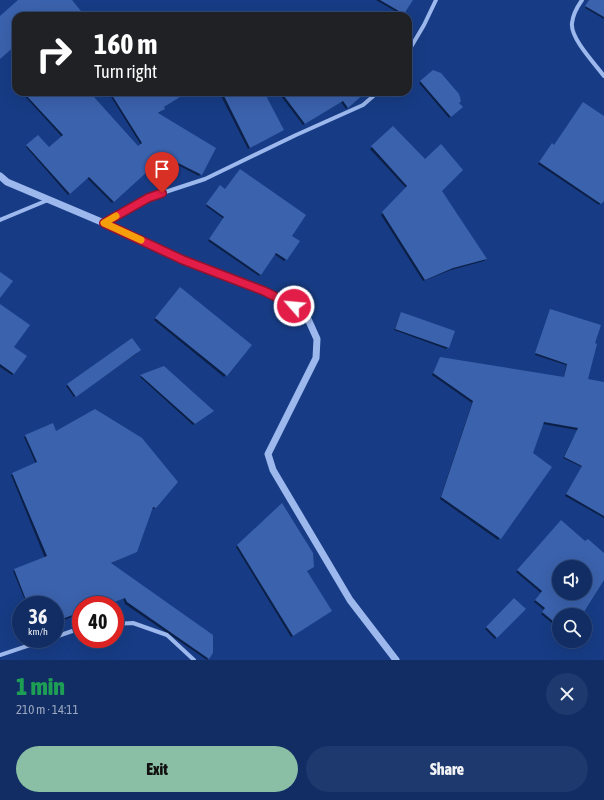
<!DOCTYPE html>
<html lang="en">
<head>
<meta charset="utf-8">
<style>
	:root { --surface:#112d64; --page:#1e396d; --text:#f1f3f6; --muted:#9ca8bf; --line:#304978; --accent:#8abfa5 }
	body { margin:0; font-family:"Asap Condensed",sans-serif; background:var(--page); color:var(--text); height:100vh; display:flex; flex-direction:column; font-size:15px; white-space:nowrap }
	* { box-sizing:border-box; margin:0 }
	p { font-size:13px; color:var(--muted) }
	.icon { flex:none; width:22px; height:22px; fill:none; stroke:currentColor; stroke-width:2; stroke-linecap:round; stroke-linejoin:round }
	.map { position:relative; height:660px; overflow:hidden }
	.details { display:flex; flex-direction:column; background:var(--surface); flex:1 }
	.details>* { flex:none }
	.top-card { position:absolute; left:12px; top:12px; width:400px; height:84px; border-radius:12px; box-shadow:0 4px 16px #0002,0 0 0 1px var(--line); background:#202124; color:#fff; overflow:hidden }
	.fabs { position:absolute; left:552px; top:560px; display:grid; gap:8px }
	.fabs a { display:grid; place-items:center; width:40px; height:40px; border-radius:50%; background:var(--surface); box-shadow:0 4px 16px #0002,0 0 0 1px var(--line); font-size:20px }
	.speed { position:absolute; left:12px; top:596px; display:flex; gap:8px; font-size:20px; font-weight:700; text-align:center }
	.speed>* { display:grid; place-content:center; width:52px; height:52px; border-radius:50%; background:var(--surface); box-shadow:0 4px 16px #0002,0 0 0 1px var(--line); line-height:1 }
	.speed small { font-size:10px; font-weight:400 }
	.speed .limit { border:6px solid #d22; background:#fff; color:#111 }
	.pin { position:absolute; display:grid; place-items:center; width:34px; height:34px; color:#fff; margin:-41px -17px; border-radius:50% 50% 50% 0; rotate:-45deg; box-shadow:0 0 4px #0007 }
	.pin .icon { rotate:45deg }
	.me { position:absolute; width:44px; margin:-22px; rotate:297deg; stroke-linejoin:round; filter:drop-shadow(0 0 3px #0008) }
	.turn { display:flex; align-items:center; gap:14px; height:84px; padding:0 16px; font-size:18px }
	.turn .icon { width:52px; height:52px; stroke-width:2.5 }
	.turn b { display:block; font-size:28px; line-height:34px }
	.round { display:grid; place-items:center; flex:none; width:42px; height:42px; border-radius:21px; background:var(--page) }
	.head { display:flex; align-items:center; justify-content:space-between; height:68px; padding:0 16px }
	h1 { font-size:24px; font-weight:800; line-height:30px; color:#1e9e55 }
	.primary-button { display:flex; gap:8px; margin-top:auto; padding:8px 16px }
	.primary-button a { flex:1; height:46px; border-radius:24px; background:var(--accent); color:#111; font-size:16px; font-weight:800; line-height:46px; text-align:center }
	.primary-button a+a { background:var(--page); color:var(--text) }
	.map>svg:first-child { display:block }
	.shadow { fill:#0007; fill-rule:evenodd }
	.building { fill:#3b62ad; fill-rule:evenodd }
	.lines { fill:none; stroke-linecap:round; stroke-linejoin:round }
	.minor { stroke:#9cb8ed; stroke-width:4 }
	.tertiary { stroke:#9cb8ed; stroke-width:7 }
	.route-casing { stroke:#92132f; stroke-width:10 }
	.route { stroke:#e11d48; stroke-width:7 }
	.slow { stroke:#f59e0b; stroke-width:7 }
</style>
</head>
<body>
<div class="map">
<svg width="604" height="660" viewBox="0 0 604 660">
	<rect width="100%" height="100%" fill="#173c85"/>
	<g class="shadow">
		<polygon points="376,0 412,0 402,15"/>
		<polygon points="589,0 604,0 604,19 585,8"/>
		<polygon points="433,71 461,107 449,118 419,83"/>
		<polygon points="21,92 99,92 93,97 138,148 141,145 108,92 183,92 163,108 162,111 157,114 215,148 199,176 170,161 160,166 157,162 112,203 87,178 68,195 26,147 37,136 48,149 62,137"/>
		<polygon points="219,92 263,92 282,130 248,149"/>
		<polygon points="278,92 363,92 364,93 346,109 341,102 303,125"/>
		<polygon points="604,117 604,199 599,205 538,164 550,146 554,146"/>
		<polygon points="393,128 425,161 440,191 486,259 484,261 451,270 423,281 381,215 406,188 370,149"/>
		<polygon points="218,188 225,190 298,242 284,261 274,254 259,276 208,241 224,219 206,206"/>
		<polygon points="179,290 251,345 224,377 154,320"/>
		<polygon points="0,305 13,347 26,356 12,375 0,367"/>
		<polygon points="551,310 594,344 587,380 604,383 604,435 543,424 532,453 551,467 498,540 440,499 472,403 432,375 440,358 564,378 566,365 535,355"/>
		<polygon points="401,313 448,347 446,349 394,330"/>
		<polygon points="139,352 74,397 66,386 68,385"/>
		<polygon points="141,376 211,412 193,425 140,377"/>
		<polygon points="577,431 604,444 604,518 565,496 582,467 563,458"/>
		<polygon points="55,432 155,507 154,509 151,508 136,551 110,564 212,653 207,660 125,604 123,598 107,605 81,605 81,614 55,623 55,605 27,605 13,571 45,558 11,475 36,464 24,437 26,436"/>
		<polygon points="282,504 302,573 331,611 291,637 236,547"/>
		<path d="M561,521L585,542L604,554V578L581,615H559V629L541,614L544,610L534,602L541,593L516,572ZM559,567H585V593H559Z"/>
		<polygon points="514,600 524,609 495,639 485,629"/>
	</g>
	<g class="building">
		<polygon points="18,0 72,0 85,16 16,16 16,45 0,59 0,16"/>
		<polygon points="380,0 413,0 404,14"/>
		<polygon points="589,0 604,0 604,17 585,6"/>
		<polygon points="433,70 441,73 459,94 461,101 459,103 463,107 451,117 420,81"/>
		<polygon points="23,92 101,92 94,97 138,146 142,143 110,92 188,92 164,107 165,109 158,113 216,148 202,175 172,160 162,165 159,161 114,202 89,177 70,194 26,145 38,135 49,147 63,135"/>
		<polygon points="222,92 264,92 284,130 250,148"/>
		<polygon points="281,92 366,92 348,108 343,101 305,124"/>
		<polygon points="583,102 604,116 604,201 601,204 539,162 552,143 554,145"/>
		<polygon points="393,126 425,159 441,144 463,170 442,191 487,259 453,268 425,280 382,212 407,186 371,146"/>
		<polygon points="240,169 306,215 292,236 300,241 287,260 276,253 261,275 209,239 224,217 206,204 220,185 225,189"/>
		<polygon points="0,272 13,281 0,298"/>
		<polygon points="180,287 252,345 227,376 155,318"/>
		<polygon points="0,304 30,325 14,347 27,356 14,374 0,364"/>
		<polygon points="550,309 601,325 595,343 597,344 588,379 604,382 604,516 566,494 582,466 564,457 578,428 544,422 533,453 552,467 501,539 441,497 473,401 433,373 440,357 564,377 567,364 535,353"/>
		<polygon points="401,312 455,331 449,348 395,329"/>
		<polygon points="132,338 141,350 76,397 67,384"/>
		<polygon points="164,366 214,411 195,424 140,375"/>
		<polygon points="95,409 142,438 178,482 156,508 153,507 137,552 111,563 213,635 213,653 209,659 127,602 125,598 106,605 81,605 81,625 79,625 75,614 55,622 55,605 28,605 14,569 47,556 12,473 37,462 25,435 53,423 56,431"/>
		<polygon points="282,503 313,553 314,567 307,571 332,611 293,636 237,545"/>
		<path d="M561,520L585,541L588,539L604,553V580L582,615H559V626L542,612L545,608L535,600L542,591L517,570ZM559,567H585V593H559Z"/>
		<polygon points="514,598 526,609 497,638 486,627"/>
	</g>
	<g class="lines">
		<g class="minor">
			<path d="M582,0C577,7 573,14 572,23C570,38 595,64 604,76"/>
			<polyline points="408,52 424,25 436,0"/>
			<polyline points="0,220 48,200"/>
			<polyline points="104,222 147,198 205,179 296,135 363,105 378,92"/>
			<polyline points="115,624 133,623 167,635 194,660"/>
			<polyline points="55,637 81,628"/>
			<polyline points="0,655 48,639"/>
		</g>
		<polyline class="tertiary" points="0,176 7,182 104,223 183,260 264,291 294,306 308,319 317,339 316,358 268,454 273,470 350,600 396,660"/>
	</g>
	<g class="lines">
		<defs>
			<polyline id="route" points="162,193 148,198 104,223 183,260 264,291 294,306"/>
		</defs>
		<use href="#route" class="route-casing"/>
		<use href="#route" class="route"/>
		<polyline class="slow" points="116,216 104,223 141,240"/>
	</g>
</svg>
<div class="fabs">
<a><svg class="icon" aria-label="sound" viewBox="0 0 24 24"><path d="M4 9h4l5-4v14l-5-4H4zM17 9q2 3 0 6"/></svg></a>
<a><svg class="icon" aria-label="search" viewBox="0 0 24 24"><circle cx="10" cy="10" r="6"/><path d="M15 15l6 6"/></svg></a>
</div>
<div class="speed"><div>36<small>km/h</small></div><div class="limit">40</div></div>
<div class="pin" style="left:162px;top:193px;background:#d93025"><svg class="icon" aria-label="arrive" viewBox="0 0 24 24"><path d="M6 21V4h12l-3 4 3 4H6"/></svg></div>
<svg class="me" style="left:294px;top:306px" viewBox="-20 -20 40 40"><circle r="17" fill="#e11d48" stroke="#fff" stroke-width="3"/><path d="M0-11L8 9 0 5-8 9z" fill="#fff"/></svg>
<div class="top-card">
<div class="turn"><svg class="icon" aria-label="right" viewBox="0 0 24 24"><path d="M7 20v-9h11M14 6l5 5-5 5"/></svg><div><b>160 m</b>Turn right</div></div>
</div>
</div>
<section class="details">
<div class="head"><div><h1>1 min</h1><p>210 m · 14:11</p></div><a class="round"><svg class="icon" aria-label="close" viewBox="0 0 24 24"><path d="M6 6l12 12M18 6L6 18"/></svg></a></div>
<div class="primary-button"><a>Exit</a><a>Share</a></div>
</section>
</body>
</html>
